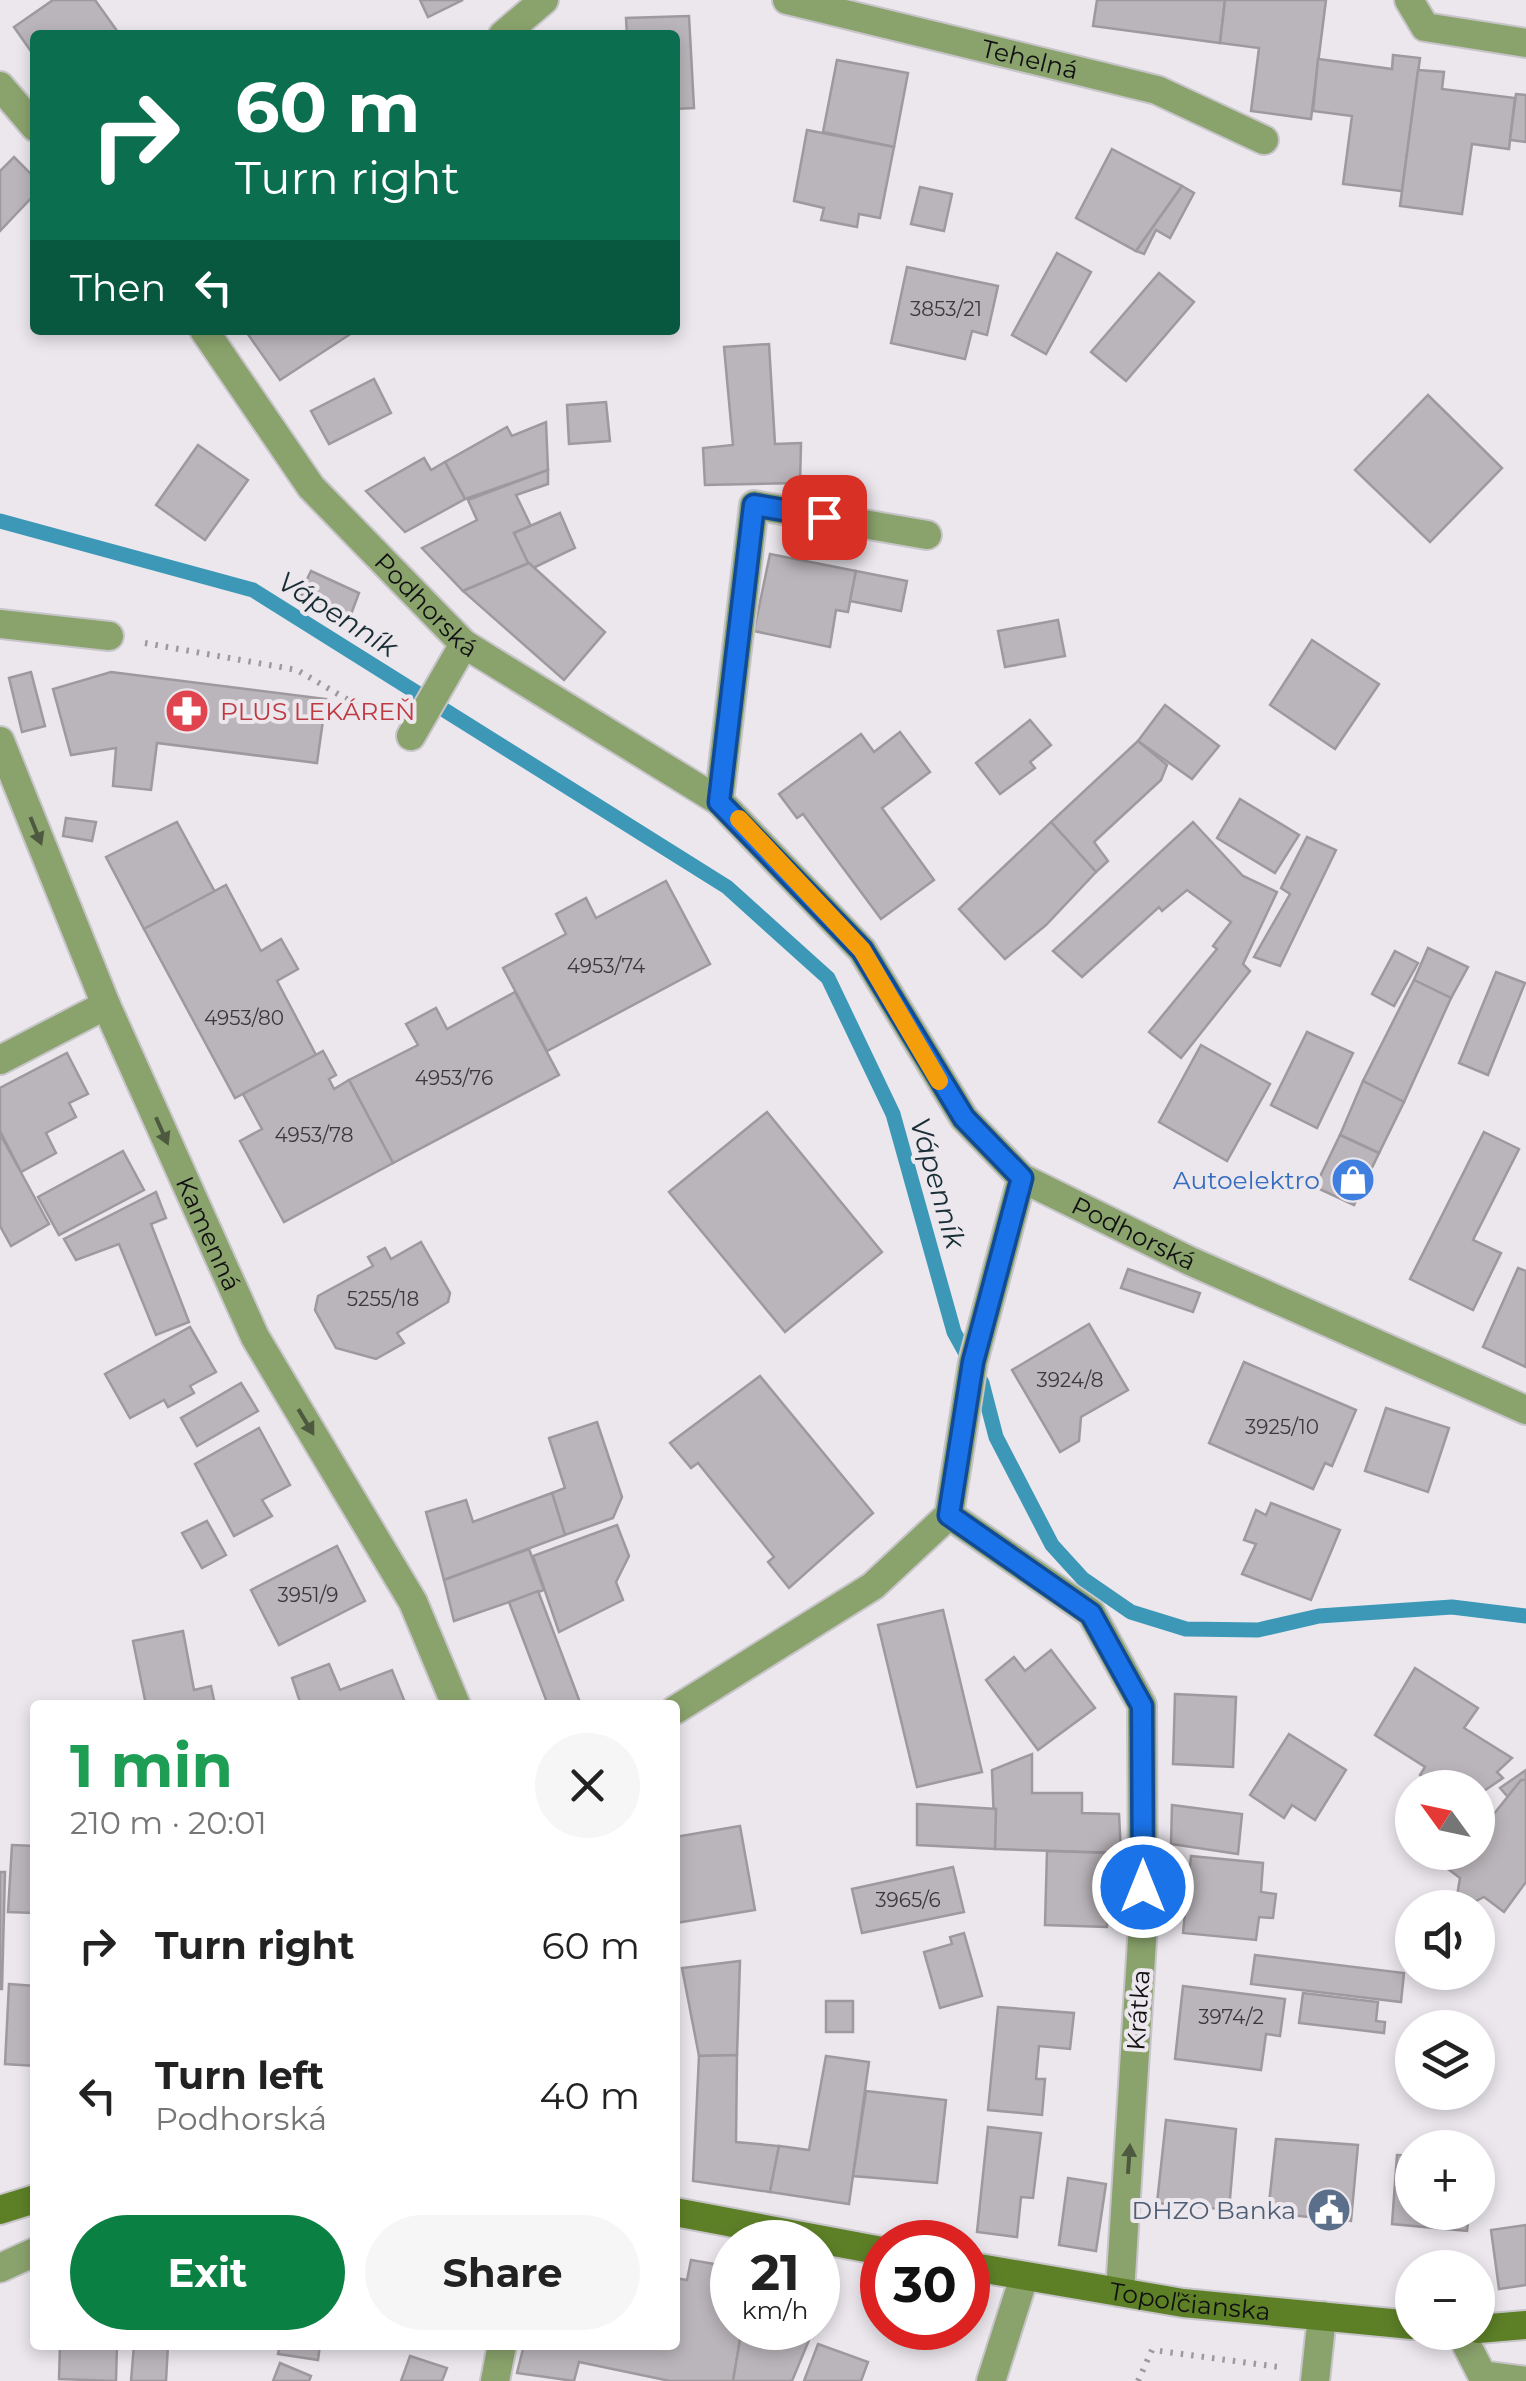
<!DOCTYPE html>
<html lang="en">
<head>
<meta charset="utf-8">
<style>
	:root { --surface:#fff; --page:#f6f6f6; --text:#222; --muted:#767676; --accent:#0b8043 }
	body { margin:0; font-family:Montserrat,sans-serif; background:var(--page); color:var(--text); height:100vh; display:flex; flex-direction:column; font-size:38px; white-space:nowrap }
	* { box-sizing:border-box; margin:0 }
	p { font-size:32px; color:var(--muted) }
	.icon { flex:none; width:55px; height:55px; fill:none; stroke:currentColor; stroke-width:2; stroke-linecap:round; stroke-linejoin:round }
	.map { position:relative; flex:1; overflow:hidden }
	.side { position:absolute; left:30px; top:1700px; width:650px; height:650px; display:flex; flex-direction:column; background:var(--surface); border-radius:10px; box-shadow:0 5px 15px #0003 }
	.side>* { flex:none }
	.guide { position:absolute; left:30px; top:30px; width:650px; height:305px; border-radius:10px; box-shadow:0 5px 15px #0003; background:#0b6e4f; color:#fff; overflow:hidden }
	.needle { width:65px; rotate:303deg }
	.controls { position:absolute; left:1395px; top:1770px; display:grid; gap:20px }
	.controls a { display:grid; place-items:center; width:100px; height:100px; border-radius:50%; background:var(--surface); box-shadow:0 5px 15px #0003; font-size:50px }
	.speed { position:absolute; left:710px; top:2220px; display:flex; gap:20px; font-size:50px; font-weight:700; text-align:center }
	.speed>* { display:grid; place-content:center; width:130px; height:130px; border-radius:50%; background:var(--surface); box-shadow:0 5px 15px #0003; line-height:1 }
	.speed small { font-size:25px; font-weight:400 }
	.speed .limit { border:15px solid #d22; background:#fff; color:#111 }
	.pin { position:absolute; display:grid; place-items:center; width:85px; height:85px; color:#fff; margin:-42px; border-radius:20px; box-shadow:0 5px 15px #0006 }
	.me { position:absolute; width:110px; margin:-55px; rotate:0deg; stroke-linejoin:round; filter:drop-shadow(0 0 8px #0008) }
	.turn { display:flex; align-items:center; gap:35px; height:210px; padding:0 40px; font-size:45px }
	.turn .icon { width:130px; height:130px; stroke-width:2.5 }
	.turn b { display:block; font-size:70px; line-height:85px }
	.then { display:flex; align-items:center; height:95px; padding:0 40px; background:#0003; gap:20px; font-size:38px }
	.round { display:grid; place-items:center; flex:none; width:105px; height:105px; border-radius:52px; background:var(--page) }
	.summary { display:flex; align-items:center; justify-content:space-between; height:170px; padding:0 40px }
	h1 { font-size:60px; font-weight:700; line-height:75px; color:#1e9e55 }
	.action { display:flex; gap:20px; margin-top:auto; padding:20px 40px }
	.action a { flex:1; height:115px; border-radius:60px; background:var(--accent); color:#fff; font-size:40px; font-weight:700; line-height:115px; text-align:center }
	.action a+a { background:var(--page); color:var(--text) }
	ul { padding:0; list-style:none }
	li { display:flex; align-items:center; gap:30px; height:150px; padding:0 40px }
	li div { flex:1 }
	li b { display:block; font-size:38px }
	li em { font-style:normal }
	.map>svg:first-child { display:block }
	.lines { fill:none; stroke-linecap:round; stroke-linejoin:round }
	.stream { stroke:#3d98b8; stroke-width:15 }
	.building { fill:#bab5ba; stroke:#9e999d; stroke-width:2.5 }
	.service-casing { stroke:#c8c5ca; stroke-width:32 }
	.minor-casing { stroke:#c8c5ca; stroke-width:32 }
	.secondary-casing { stroke:#c8c5ca; stroke-width:32 }
	.path { stroke:#9d9a9e; stroke-width:6; stroke-dasharray:2.5 8; stroke-linecap:butt }
	.service { stroke:#8aa36c; stroke-width:28 }
	.minor { stroke:#8aa36c; stroke-width:28 }
	.secondary { stroke:#5d8027; stroke-width:28 }
	.oneway { fill:#4e5a3f }
	.route-casing { stroke:#114b97; stroke-width:25 }
	.route { stroke:#1a73e8; stroke-width:18 }
	.slow { stroke:#f59e0b; stroke-width:18 }
	.labels { text-anchor:middle; stroke-width:8; stroke-linejoin:round; paint-order:stroke }
	.number-label { font-size:20px; fill:#3b393c }
	.street-label { font-size:25px; fill:#111012; stroke:#ebe7ed }
	.health-label { font-size:25px; fill:#be3a42; stroke:#ebe7ed; text-anchor:start }
	.shop-label { font-size:25px; fill:#366cbe; stroke:#ebe7ed; text-anchor:end }
	.service-label { font-size:25px; fill:#4e5e75; stroke:#ebe7ed; text-anchor:end }
	.water-label { font-size:28px; font-style:italic; fill:#182d35; stroke:#ebe7ed }
</style>
</head>
<body>
<div class="map">
<svg width="1526" height="2381" viewBox="0 0 1526 2381">
	<rect width="100%" height="100%" fill="#ebe7ed"/>
	<g class="lines">
		<polyline class="stream" points="0,521 253,590 727,887 828,978 893,1114 954,1332 982,1383 996,1437 1052,1545 1083,1579 1131,1612 1186,1629 1258,1630 1319,1616 1452,1607 1526,1616"/>
	</g>
	<g class="building">
		<polygon points="53,0 95,0 120,35 35,35 35,57 14,27"/>
		<polygon points="420,0 463,0 428,17"/>
		<polygon points="1097,0 1225,0 1220,43 1093,26"/>
		<polygon points="1225,0 1326,0 1311,119 1251,111 1259,48 1220,43"/>
		<polygon points="689,16 694,108 675,109 675,35 627,35 626,18"/>
		<polygon points="1393,55 1420,58 1402,191 1343,184 1352,116 1313,111 1318,59 1392,69"/>
		<polygon points="837,60 908,73 894,147 823,132"/>
		<polygon points="1418,70 1444,72 1442,89 1515,98 1509,149 1472,144 1462,214 1400,206"/>
		<polygon points="1516,94 1526,95 1526,142 1510,140"/>
		<polygon points="807,130 894,147 880,218 859,214 857,227 821,220 824,208 794,201"/>
		<polygon points="1112,149 1182,186 1136,251 1076,218"/>
		<polygon points="14,157 35,178 35,194 0,231 0,171"/>
		<polygon points="1182,186 1194,193 1170,238 1156,230 1144,254 1136,251"/>
		<polygon points="920,187 952,194 944,231 911,224"/>
		<polygon points="1057,253 1091,272 1046,354 1012,335"/>
		<polygon points="907,267 998,286 987,335 972,331 965,359 891,343"/>
		<polygon points="1159,273 1194,302 1126,381 1091,352"/>
		<polygon points="245,330 350,330 352,333 280,380"/>
		<polygon points="769,344 775,444 801,443 800,483 705,485 703,448 733,445 724,347"/>
		<polygon points="374,379 391,413 329,444 311,411"/>
		<polygon points="1428,395 1502,468 1430,542 1355,470"/>
		<polygon points="606,402 610,441 569,444 567,405"/>
		<polygon points="546,422 548,470 465,499 445,462 507,427 512,436"/>
		<polygon points="198,445 248,480 205,540 156,505"/>
		<polygon points="424,458 431,470 445,462 465,499 405,532 366,491"/>
		<polygon points="548,470 548,484 516,495 531,526 514,533 529,563 463,591 422,548 477,520 468,500"/>
		<polygon points="560,513 575,548 531,569 514,533"/>
		<polygon points="770,554 856,571 848,612 836,610 830,647 754,631"/>
		<polygon points="529,563 605,632 564,680 463,591"/>
		<polygon points="311,571 359,593 350,617 300,594"/>
		<polygon points="856,571 907,581 901,611 850,601"/>
		<polygon points="1058,620 1065,656 1005,667 998,631"/>
		<polygon points="1312,640 1379,684 1335,749 1270,705"/>
		<polygon points="31,672 45,726 22,732 9,678"/>
		<polygon points="111,672 326,699 317,763 157,743 151,790 113,786 116,748 71,755 53,689"/>
		<polygon points="1165,705 1219,746 1192,779 1138,741"/>
		<polygon points="1030,720 1051,745 1030,762 1035,768 1000,794 976,763"/>
		<polygon points="900,732 930,772 882,808 934,880 881,919 803,814 797,818 779,794 861,734 874,752"/>
		<polygon points="1138,741 1167,765 1161,780 1094,842 1108,861 1096,872 1051,822"/>
		<polygon points="1240,799 1299,835 1275,873 1217,838"/>
		<polygon points="66,818 96,822 92,841 63,836"/>
		<polygon points="177,822 215,892 144,929 106,857"/>
		<polygon points="1051,822 1096,872 1046,925 1005,959 959,909"/>
		<polygon points="1193,822 1243,876 1277,892 1243,964 1250,971 1181,1058 1149,1032 1217,949 1213,946 1231,922 1187,890 1162,911 1159,907 1082,977 1053,951"/>
		<polygon points="1307,837 1336,850 1280,966 1254,957 1290,894 1281,888"/>
		<polygon points="666,881 710,964 547,1051 503,968 566,934 556,914 586,898 596,918"/>
		<polygon points="226,885 261,951 281,939 298,969 277,981 316,1055 235,1098 144,929"/>
		<polygon points="1428,948 1468,967 1451,998 1414,980"/>
		<polygon points="1395,951 1418,963 1394,1006 1372,994"/>
		<polygon points="1496,972 1525,983 1488,1075 1459,1063"/>
		<polygon points="1414,980 1451,998 1404,1102 1363,1081"/>
		<polygon points="515,992 559,1075 393,1163 349,1080 418,1045 406,1024 436,1008 447,1029"/>
		<polygon points="1307,1032 1353,1053 1317,1128 1271,1105"/>
		<polygon points="1201,1045 1270,1084 1227,1161 1159,1122"/>
		<polygon points="323,1051 336,1075 329,1079 334,1089 349,1080 393,1163 284,1222 240,1141 262,1129 243,1094"/>
		<polygon points="67,1053 88,1094 69,1103 76,1117 46,1133 56,1153 21,1172 0,1131 0,1088"/>
		<polygon points="1363,1081 1404,1102 1379,1153 1340,1135"/>
		<polygon points="767,1112 882,1252 785,1332 669,1192"/>
		<polygon points="1484,1132 1519,1149 1473,1240 1501,1253 1473,1310 1410,1279"/>
		<polygon points="0,1134 49,1224 11,1246 0,1226"/>
		<polygon points="1340,1135 1379,1153 1354,1205 1315,1187"/>
		<polygon points="123,1151 144,1190 59,1235 38,1197"/>
		<polygon points="156,1192 166,1218 151,1224 189,1322 156,1335 119,1244 76,1260 64,1239"/>
		<polygon points="421,1242 450,1293 448,1302 397,1333 404,1343 376,1359 336,1348 315,1310 318,1296 373,1266 368,1257 385,1248 391,1259"/>
		<polygon points="1518,1268 1526,1271 1526,1367 1483,1347"/>
		<polygon points="1128,1269 1200,1293 1193,1312 1121,1288"/>
		<polygon points="1089,1324 1128,1390 1081,1417 1079,1441 1060,1452 1012,1370"/>
		<polygon points="190,1327 216,1372 190,1386 194,1393 168,1407 164,1400 130,1418 105,1374"/>
		<polygon points="1244,1362 1356,1410 1332,1466 1325,1463 1313,1489 1209,1443"/>
		<polygon points="760,1376 873,1513 789,1588 768,1562 774,1557 698,1463 691,1468 670,1443"/>
		<polygon points="241,1383 258,1411 197,1446 181,1418"/>
		<polygon points="1386,1408 1449,1428 1428,1492 1365,1471"/>
		<polygon points="597,1422 622,1497 613,1518 565,1535 552,1493 565,1488 549,1438"/>
		<polygon points="259,1428 290,1485 262,1500 272,1516 234,1536 195,1464"/>
		<polygon points="552,1493 565,1535 444,1580 426,1512 466,1500 473,1522"/>
		<polygon points="1271,1503 1340,1530 1311,1600 1242,1574 1256,1544 1244,1540 1256,1510 1266,1515"/>
		<polygon points="207,1521 226,1555 202,1568 182,1533"/>
		<polygon points="617,1525 629,1556 616,1582 623,1600 559,1632 533,1556"/>
		<polygon points="337,1546 365,1601 279,1645 251,1590"/>
		<polygon points="529,1549 544,1590 454,1621 444,1580"/>
		<polygon points="538,1591 581,1705 548,1705 509,1602"/>
		<polygon points="943,1610 982,1772 917,1787 878,1625"/>
		<polygon points="183,1631 194,1690 211,1686 215,1705 146,1705 133,1641"/>
		<polygon points="1051,1650 1095,1708 1038,1750 986,1680 1014,1657 1025,1671"/>
		<polygon points="329,1664 340,1690 392,1670 406,1705 301,1705 292,1678"/>
		<polygon points="1415,1668 1478,1708 1464,1728 1512,1758 1497,1772 1503,1778 1478,1795 1478,1788 1439,1788 1420,1775 1425,1767 1375,1735"/>
		<polygon points="1175,1694 1236,1697 1233,1767 1173,1764"/>
		<polygon points="1289,1734 1346,1770 1315,1820 1292,1805 1284,1818 1250,1795"/>
		<polygon points="1032,1754 1032,1793 1082,1793 1082,1813 1119,1814 1121,1853 995,1849 992,1770"/>
		<polygon points="1526,1770 1526,1780 1508,1797 1500,1788"/>
		<polygon points="1521,1780 1526,1780 1526,1882 1504,1912 1484,1897 1468,1905 1457,1896 1460,1878 1448,1869 1462,1852 1478,1852 1478,1834"/>
		<polygon points="917,1804 996,1809 995,1849 917,1845"/>
		<polygon points="1172,1805 1242,1814 1238,1854 1171,1844"/>
		<polygon points="740,1826 755,1910 676,1923 675,1837"/>
		<polygon points="12,1845 35,1846 35,1913 8,1912"/>
		<polygon points="1047,1851 1109,1853 1107,1927 1045,1925"/>
		<polygon points="1191,1856 1263,1863 1261,1892 1276,1894 1273,1918 1259,1917 1256,1940 1183,1933"/>
		<polygon points="953,1867 964,1912 862,1933 852,1889"/>
		<polygon points="0,1872 5,1872 2,1989 0,1989"/>
		<polygon points="964,1933 982,1996 940,2008 924,1952 952,1944 950,1937"/>
		<polygon points="1255,1955 1404,1973 1401,2002 1251,1984"/>
		<polygon points="740,1961 737,2055 699,2056 682,1968"/>
		<polygon points="9,1984 35,1986 35,2066 5,2064"/>
		<polygon points="1183,1986 1285,1999 1280,2036 1266,2034 1261,2070 1175,2059"/>
		<polygon points="1303,1993 1378,2002 1376,2021 1385,2022 1384,2033 1299,2023"/>
		<rect x="826" y="2001" width="27" height="31"/>
		<polygon points="998,2007 1074,2013 1070,2049 1039,2046 1036,2079 1045,2079 1042,2115 988,2110"/>
		<polygon points="737,2055 736,2142 779,2146 770,2192 693,2181 699,2056"/>
		<polygon points="826,2056 869,2062 849,2204 770,2192 779,2146 809,2150"/>
		<polygon points="866,2091 946,2100 937,2183 853,2176"/>
		<polygon points="1166,2120 1236,2129 1229,2210 1157,2203"/>
		<polygon points="988,2127 1041,2133 1033,2198 1021,2197 1017,2237 977,2232"/>
		<polygon points="1276,2139 1358,2145 1351,2221 1268,2213"/>
		<polygon points="1420,2141 1475,2146 1475,2148 1420,2148"/>
		<polygon points="1397,2155 1412,2156 1412,2212 1469,2212 1467,2231 1392,2224"/>
		<polygon points="1068,2178 1106,2184 1096,2251 1059,2245"/>
		<polygon points="1526,2225 1526,2285 1499,2289 1491,2230"/>
		<polygon points="691,2260 732,2267 732,2328 742,2328 733,2381 670,2381 579,2362 574,2381 517,2373 524,2345 675,2345 675,2278 687,2280"/>
		<polygon points="818,2284 833,2287 818,2320"/>
		<polygon points="742,2328 814,2328 792,2381 733,2381"/>
		<polygon points="818,2344 868,2362 861,2381 804,2381"/>
		<polygon points="60,2345 117,2345 116,2381 59,2379"/>
		<polygon points="134,2345 168,2345 166,2381 131,2381"/>
		<polygon points="280,2345 320,2345 318,2360 278,2354"/>
		<polygon points="410,2356 447,2368 442,2381 401,2381"/>
		<polygon points="280,2363 311,2376 309,2381 273,2381"/>
	</g>
	<g class="lines">
		<defs>
			<polyline id="service" points="0,2268 35,2252"/>
			<g id="minor">
				<path id="s1" d="M787,0L1157,90L1264,140"/>
				<polyline points="1409,0 1425,27 1526,43"/>
				<polyline points="503,35 544,0"/>
				<polyline points="0,86 35,127"/>
				<path id="s2" d="M204,330L311,487L464,644L719,801L862,950L964,1118L1022,1178L1190,1261L1526,1410"/>
				<polyline points="0,624 109,636"/>
				<polyline points="411,736 464,644"/>
				<path id="s3" d="M0,741L106,1005L255,1337L413,1602L456,1705"/>
				<polyline points="719,801 754,505 927,535"/>
				<polyline points="0,1060 106,1005"/>
				<polyline points="949,1515 1091,1613 1142,1705 1143,1924 1120,2292"/>
				<polyline points="675,1710 873,1586 949,1515 973,1362 1022,1178"/>
				<polyline points="1460,2332 1482,2375 1526,2381"/>
				<polyline points="495,2381 502,2345"/>
				<polyline points="991,2381 1024,2277"/>
				<polyline points="1315,2381 1322,2316"/>
			</g>
			<g id="secondary">
				<polyline points="0,2210 35,2199"/>
				<polyline points="675,2212 882,2251"/>
				<path id="s4" d="M968,2266L1183,2303L1412,2325"/>
				<polyline points="1478,2329 1526,2325"/>
			</g>
		</defs>
		<use href="#service" class="service-casing"/>
		<use href="#minor" class="minor-casing"/>
		<use href="#secondary" class="secondary-casing"/>
		<g class="path">
			<polyline points="145,643 297,670 377,717"/>
			<polyline points="1138,2381 1152,2350 1279,2367"/>
		</g>
		<use href="#service" class="service"/>
		<use href="#minor" class="minor"/>
		<use href="#secondary" class="secondary"/>
	</g>
	<defs><path id="oneway-solid" d="M-6-.8H1V-3.2L6.5 0L1 3.2V.8H-6Z" transform="scale(2.5)"/></defs>
	<g class="oneway">
		<use href="#oneway-solid" transform="translate(36 831) rotate(68)"/>
		<use href="#oneway-solid" transform="translate(162 1131) rotate(66)"/>
		<use href="#oneway-solid" transform="translate(306 1422) rotate(59)"/>
		<use href="#oneway-solid" transform="translate(1129 2159) rotate(-86)"/>
	</g>
	<g class="lines">
		<defs>
			<polyline id="route" points="824,517 754,505 719,802 862,950 964,1118 1022,1178 973,1362 949,1515 1091,1614 1142,1706 1143,1887"/>
		</defs>
		<use href="#route" class="route-casing"/>
		<use href="#route" class="route"/>
		<polyline class="slow" points="739,819 862,950 939,1081"/>
	</g>
	<defs>
		<symbol id="pharmacy-disc" viewBox="-11 -11 22 22"><circle r="9.5" fill="#e0444e" stroke="#ebe7ed"/><path d="M-2-6h4v4h4v4h-4v4h-4v-4h-4v-4h4Z" fill="#fff"/></symbol>
		<symbol id="shop-disc" viewBox="-11 -11 22 22"><circle r="9.5" fill="#3f7fe0" stroke="#ebe7ed"/><path d="M-5-2.5h2.3a2.7 3.5 0 0 1 5.4 0H5L5.5 6h-11ZM-1.5-2.5h3a1.5 2.3 0 0 0-3 0Z" fill="#fff"/></symbol>
		<symbol id="civic-disc" viewBox="-11 -11 22 22"><circle r="9.5" fill="#5c6f8a" stroke="#ebe7ed"/><path d="M-.6-6.5H3V-4.5H.6V-3L4-1V1h2V6H-6V1h2V-1L-.6-3ZM-1.2 2.5V6h2.4V2.5Z" fill="#fff"/></symbol>
	</defs>
	<g fill-rule="evenodd">
		<use href="#pharmacy-disc" x="162" y="686" width="50" height="50"/>
		<use href="#shop-disc" x="1328" y="1155" width="50" height="50"/>
		<use href="#civic-disc" x="1304" y="2185" width="50" height="50"/>
	</g>
	<g class="labels">
		<g class="number-label">
			<text x="946" y="316">3853/21</text>
			<text x="606" y="973">4953/74</text>
			<text x="244" y="1025">4953/80</text>
			<text x="454" y="1085">4953/76</text>
			<text x="314" y="1142">4953/78</text>
			<text x="383" y="1306">5255/18</text>
			<text x="1070" y="1387">3924/8</text>
			<text x="1282" y="1434">3925/10</text>
			<text x="308" y="1602">3951/9</text>
			<text x="908" y="1907">3965/6</text>
			<text x="1231" y="2024">3974/2</text>
		</g>
		<g class="street-label">
			<text dy="9" stroke="none"><textPath href="#s1" startOffset="250">Tehelná</textPath></text>
			<text dy="9" stroke="none"><textPath href="#s2" startOffset="355">Podhorská</textPath></text>
			<text dy="9" stroke="none"><textPath href="#s3" startOffset="535">Kamenná</textPath></text>
			<text dy="9" stroke="none"><textPath href="#s2" startOffset="1320">Podhorská</textPath></text>
			<text transform="translate(1138 2010) rotate(-86)" y="9">Krátka</text>
			<text dy="9" stroke="none"><textPath href="#s4" startOffset="225">Topoľčianska</textPath></text>
		</g>
		<g class="health-label">
			<text x="220" y="720">PLUS LEKÁREŇ</text>
		</g>
		<g class="shop-label">
			<text x="1320" y="1189">Autoelektro</text>
		</g>
		<g class="service-label">
			<text x="1296" y="2219">DHZO Banka</text>
		</g>
		<g class="water-label">
			<text transform="translate(338 614) rotate(32)" y="10">Vápenník</text>
			<text transform="translate(938 1183) rotate(74)" y="10">Vápenník</text>
		</g>
	</g>
</svg>
<div class="controls">
<a><svg class="needle" viewBox="-14 -14 28 28"><path d="M0-13l5 13h-10z" fill="#e53935"/><path d="M0 13l5-13h-10z" fill="#767676"/></svg></a>
<a><svg class="icon" aria-label="sound" viewBox="0 0 24 24"><path d="M4 9h4l5-4v14l-5-4H4zM17 9q2 3 0 6"/></svg></a>
<a><svg class="icon" aria-label="layers" viewBox="0 0 24 24"><path d="M12 4l9 5-9 5-9-5zM3 14l9 5 9-5"/></svg></a>
<a>+</a>
<a>−</a>
</div>
<div class="speed"><div>21<small>km/h</small></div><div class="limit">30</div></div>
<div class="pin" style="left:824px;top:517px;background:#d93025"><svg class="icon" aria-label="arrive" viewBox="0 0 24 24"><path d="M6 21V4h12l-3 4 3 4H6"/></svg></div>
<svg class="me" style="left:1143px;top:1887px" viewBox="-20 -20 40 40"><circle r="17" fill="#1a73e8" stroke="#fff" stroke-width="3"/><path d="M0-11L8 9 0 5-8 9z" fill="#fff"/></svg>
<div class="guide">
<div class="turn"><svg class="icon" aria-label="right" viewBox="0 0 24 24"><path d="M7 20v-9h11M14 6l5 5-5 5"/></svg><div><b>60 m</b>Turn right</div></div>
<div class="then">Then<svg class="icon" aria-label="left" viewBox="0 0 24 24"><path d="M17 20v-9H6M10 6l-5 5 5 5"/></svg></div>
</div>
<section class="side">
<div class="summary"><div><h1>1 min</h1><p>210 m · 20:01</p></div><a class="round"><svg class="icon" aria-label="close" viewBox="0 0 24 24"><path d="M6 6l12 12M18 6L6 18"/></svg></a></div>
<ul>
<li><svg class="icon" aria-label="right" viewBox="0 0 24 24"><path d="M7 20v-9h11M14 6l5 5-5 5"/></svg><div><b>Turn right</b></div><em>60 m</em></li>
<li><svg class="icon" aria-label="left" viewBox="0 0 24 24"><path d="M17 20v-9H6M10 6l-5 5 5 5"/></svg><div><b>Turn left</b><p>Podhorská</p></div><em>40 m</em></li>
</ul>
<div class="action"><a>Exit</a><a>Share</a></div>
</section>
</div>
</body>
</html>
